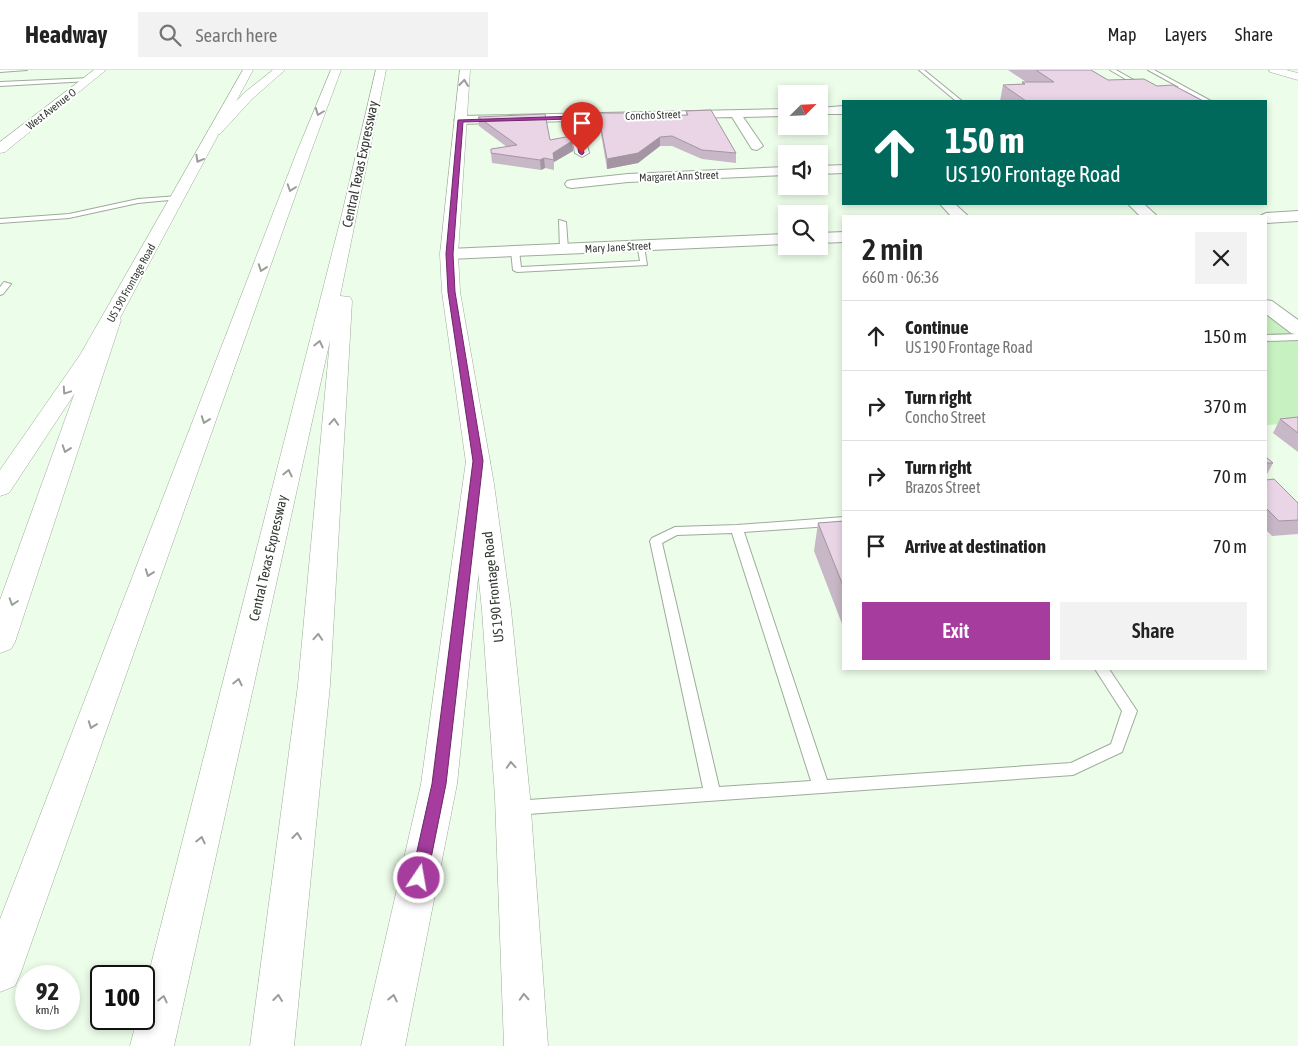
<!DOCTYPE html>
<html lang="en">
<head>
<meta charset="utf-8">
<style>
	:root { --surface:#fff; --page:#f2f2f2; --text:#222; --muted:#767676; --line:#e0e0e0; --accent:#a53c9e }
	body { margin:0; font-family:"Asap Condensed",sans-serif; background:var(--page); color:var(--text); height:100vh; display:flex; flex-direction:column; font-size:19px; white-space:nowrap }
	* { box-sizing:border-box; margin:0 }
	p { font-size:16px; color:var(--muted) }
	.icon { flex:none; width:28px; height:28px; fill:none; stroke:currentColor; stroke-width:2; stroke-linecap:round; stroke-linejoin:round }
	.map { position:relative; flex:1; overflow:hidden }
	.panel { position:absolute; left:842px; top:145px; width:425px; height:455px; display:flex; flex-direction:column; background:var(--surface); border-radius:0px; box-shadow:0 2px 8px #0003 }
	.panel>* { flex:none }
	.hud { position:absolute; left:842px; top:30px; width:425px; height:105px; border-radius:0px; box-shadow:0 2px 8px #0003; background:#00695c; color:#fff; overflow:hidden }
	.needle { width:32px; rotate:66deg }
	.controls { position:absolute; left:778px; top:15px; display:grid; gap:10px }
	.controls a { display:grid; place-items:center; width:50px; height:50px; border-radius:0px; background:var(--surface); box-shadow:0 2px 8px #0003; font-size:25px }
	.speed { position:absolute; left:15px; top:895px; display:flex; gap:10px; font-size:25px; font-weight:700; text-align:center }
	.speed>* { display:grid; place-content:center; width:65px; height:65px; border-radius:50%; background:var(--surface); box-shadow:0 2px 8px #0003; line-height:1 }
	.speed small { font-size:12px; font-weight:400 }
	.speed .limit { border:2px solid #111; border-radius:8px; background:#fff; color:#111 }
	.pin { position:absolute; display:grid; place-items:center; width:42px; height:42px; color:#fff; margin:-51px -21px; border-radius:50% 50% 50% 0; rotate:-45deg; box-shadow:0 0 5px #0007 }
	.pin .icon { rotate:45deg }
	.me { position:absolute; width:55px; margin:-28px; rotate:12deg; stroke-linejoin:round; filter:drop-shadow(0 0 4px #0008) }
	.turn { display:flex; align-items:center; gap:18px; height:105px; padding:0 20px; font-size:22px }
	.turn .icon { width:65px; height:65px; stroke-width:2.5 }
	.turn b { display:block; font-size:35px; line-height:42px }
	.round { display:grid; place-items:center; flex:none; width:52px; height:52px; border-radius:0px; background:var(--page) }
	.headline { display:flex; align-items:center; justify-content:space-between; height:85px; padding:0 20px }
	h1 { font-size:30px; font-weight:600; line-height:38px }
	.button { display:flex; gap:10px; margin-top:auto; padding:10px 20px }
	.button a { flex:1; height:58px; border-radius:0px; background:var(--accent); color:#fff; font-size:20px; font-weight:600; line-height:58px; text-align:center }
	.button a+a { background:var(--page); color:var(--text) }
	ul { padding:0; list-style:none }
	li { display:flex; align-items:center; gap:15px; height:70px; padding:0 20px; border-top:1px solid var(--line) }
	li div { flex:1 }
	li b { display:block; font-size:19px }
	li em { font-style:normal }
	header { display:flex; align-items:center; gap:30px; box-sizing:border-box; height:70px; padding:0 25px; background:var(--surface); border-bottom:1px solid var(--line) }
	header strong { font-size:24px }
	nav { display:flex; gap:28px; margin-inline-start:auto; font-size:18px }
	.search { width:350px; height:45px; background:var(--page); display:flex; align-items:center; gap:12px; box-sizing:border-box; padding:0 18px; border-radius:0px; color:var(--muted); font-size:19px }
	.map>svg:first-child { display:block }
	.green { fill:#c7f1c0 }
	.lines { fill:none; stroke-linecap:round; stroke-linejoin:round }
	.service-casing { stroke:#9dac9a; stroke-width:2 }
	.minor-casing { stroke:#9dac9a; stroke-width:2 }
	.tertiary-casing { stroke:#9dac9a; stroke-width:1 }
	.secondary-casing { stroke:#9dac9a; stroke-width:1 }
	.motorway-casing { stroke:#9dac9a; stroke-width:1 }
	.service { fill:#fff; fill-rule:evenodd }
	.minor { fill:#fff; fill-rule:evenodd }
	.tertiary { fill:#fff; fill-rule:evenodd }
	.secondary { fill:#fff; fill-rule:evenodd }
	.motorway { fill:#fff; fill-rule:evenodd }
	.wall { fill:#c8b7c6 }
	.shaded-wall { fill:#a395a1 }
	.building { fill:#e9d5e6; stroke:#a395a1 }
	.oneway { stroke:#9a9d99 }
	.route { fill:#a53c9e; stroke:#6b2767 }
	.labels { text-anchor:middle; stroke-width:4; stroke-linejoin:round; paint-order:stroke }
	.far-street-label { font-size:11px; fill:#343b33; stroke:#fff }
	.street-label { font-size:14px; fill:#343b33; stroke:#fff }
</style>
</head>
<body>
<header>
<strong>Headway</strong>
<div class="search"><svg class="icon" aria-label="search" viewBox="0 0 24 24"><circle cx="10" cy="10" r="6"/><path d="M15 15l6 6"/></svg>Search here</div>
<nav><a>Map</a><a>Layers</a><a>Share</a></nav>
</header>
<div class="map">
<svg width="1298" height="976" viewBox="0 0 1298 976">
	<rect width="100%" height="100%" fill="#ecfde9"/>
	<polygon class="green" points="1266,243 1298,268 1298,353 1266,355"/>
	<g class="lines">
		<defs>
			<g id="service">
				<polygon points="0,0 27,0 0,2"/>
				<polygon points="919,0 924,0 962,31 956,31"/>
				<polygon points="1110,0 1116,0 1146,17 1141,18"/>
				<polygon points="1148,0 1154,0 1211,31 1204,31 1185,21 1162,20 1164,17 1179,17"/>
				<polygon points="91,8 89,11 0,16 0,12"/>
				<polygon points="178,126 181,128 180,129 138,133 69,148 0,153 0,149 69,144 138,129"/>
				<polygon points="559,150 566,152 568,179 564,181 560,179"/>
				<polygon points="637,174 644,176 647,195 517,202 513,200 511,181 515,179 519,181 521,197 640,191"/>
				<polygon points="4,212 11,214 3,224 0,225 0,217"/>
				<polygon points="1298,264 1298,270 1266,271 1266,265"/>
				<path d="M844,447V455L744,462L827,710L1071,693L1111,674L1122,641L1095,599H1109L1137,641L1122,682L1073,705L514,745L508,743L506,738L508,733L514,731L703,718L650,471L652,468L675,457L737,455ZM732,463L811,711L719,717L662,473L677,465Z"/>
			</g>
			<g id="minor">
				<polygon points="844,36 844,44 819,44 819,38"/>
				<polygon points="786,39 786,46 743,47 763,76 757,80 752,79 732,47 581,51 589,83 582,87 575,83 569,51 460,54 454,50 460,46"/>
				<polygon points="844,95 844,103 819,104 819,96"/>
				<polygon points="786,97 786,105 628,112 572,118 567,117 565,114 567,111 572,110 628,104"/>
				<polygon points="940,134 955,134 968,146 951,146"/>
				<polygon points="1128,134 1144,134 1157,146 1140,146"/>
				<polygon points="1298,141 1298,151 1266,153 1266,146 1260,146 1266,143"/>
				<polygon points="844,162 844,172 819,173 819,163"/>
				<polygon points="786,164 786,174 449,189 443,187 441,184 443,181 449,179"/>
				<polygon points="1266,230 1272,231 1298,250 1298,265 1291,263 1266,244"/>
			</g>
			<g id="tertiary">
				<polygon points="94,0 106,0 5,82 0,83 0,72"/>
				<polygon points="1269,0 1286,0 1298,3 1298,10 1270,2"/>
			</g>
			<g id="secondary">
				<polygon points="243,0 253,0 100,285 9,423 0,426 0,400 80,285"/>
				<polygon points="460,0 470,0 458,184 460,222 494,414 511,540 530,727 548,976 504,976 495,727 482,540 469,414 442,222 440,184"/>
			</g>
			<g id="motorway">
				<polygon points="273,0 285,0 252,29 220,64 210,64 208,61 210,58 244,23"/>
				<polygon points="331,0 341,0 310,84 21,902 15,916 0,922 0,849 296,84"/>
				<polygon points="376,0 386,0 340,226 350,227 352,231 330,615 294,976 250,976 298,615 330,270 174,976 130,976 137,949 144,949 144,922 341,148"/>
				<polygon points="111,244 118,246 121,250 15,572 11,579 0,583 0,530 101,250 104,246"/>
				<polygon points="478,384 487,386 490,391 457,714 405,976 361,976 421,714 466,391 469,386"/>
			</g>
		</defs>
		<use href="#service" class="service-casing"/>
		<use href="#minor" class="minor-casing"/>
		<use href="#tertiary" class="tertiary-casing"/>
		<use href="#secondary" class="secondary-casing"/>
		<use href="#motorway" class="motorway-casing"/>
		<use href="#service" class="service"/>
		<use href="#minor" class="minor"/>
		<use href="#tertiary" class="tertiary"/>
		<use href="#secondary" class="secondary"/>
		<use href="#motorway" class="motorway"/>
	</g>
	<g class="wall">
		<polygon points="1008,0 1091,0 1108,10 1157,16 1203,31 1000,31 1003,15 1022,14 1022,12 1026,12"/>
		<polygon points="686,41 736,83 736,93 702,89 672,76 660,76 638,93 607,99 599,52 598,43 627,47 686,45"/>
		<polygon points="478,47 550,70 572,71 573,81 554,92 554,100 545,98 541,100 492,93 491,83 507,77 479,56"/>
		<polygon points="1298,347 1298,382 1273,363 1280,349"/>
		<polygon points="1266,387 1273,393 1266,406"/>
		<polygon points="1266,410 1298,433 1298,464 1272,466 1266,460"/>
		<polygon points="844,451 844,559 814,481 818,453"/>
	</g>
	<g class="shaded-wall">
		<polygon points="660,67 660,76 638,93 607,99 607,89"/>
		<polygon points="572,71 573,81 554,92 553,83"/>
		<polygon points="544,88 545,98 541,100 540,90"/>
	</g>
	<g class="building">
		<polygon points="1036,0 1091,0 1108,10 1144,9 1157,16 1173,15 1203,31 1026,31 1003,15 1025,14 1022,12 1054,12"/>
		<polygon points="711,40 736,83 702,80 672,66 660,67 638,83 607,89 598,43 626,43 627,47 688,45 686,41"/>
		<polygon points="545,44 550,70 571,66 572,71 553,83 554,90 544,88 540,90 491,83 491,79 517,75 478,47"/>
		<polygon points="1298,347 1298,363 1280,349"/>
		<polygon points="1266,387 1273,393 1266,393"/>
		<polygon points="1274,409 1298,433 1298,450 1279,451 1266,438 1266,410"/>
		<polygon points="844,451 844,518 818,453"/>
	</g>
	<defs><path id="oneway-chevron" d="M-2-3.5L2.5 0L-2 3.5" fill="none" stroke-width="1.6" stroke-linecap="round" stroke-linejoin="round" transform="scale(1.25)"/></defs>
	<g class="oneway">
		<use href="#oneway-chevron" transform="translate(464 13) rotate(-84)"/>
		<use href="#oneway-chevron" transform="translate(319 42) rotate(111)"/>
		<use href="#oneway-chevron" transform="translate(199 89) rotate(119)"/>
		<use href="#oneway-chevron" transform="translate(291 118) rotate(109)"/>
		<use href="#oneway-chevron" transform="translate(262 198) rotate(110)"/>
		<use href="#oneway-chevron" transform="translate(319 274) rotate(-77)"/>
		<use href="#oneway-chevron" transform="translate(66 321) rotate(124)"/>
		<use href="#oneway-chevron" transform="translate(205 350) rotate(110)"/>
		<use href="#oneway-chevron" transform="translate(334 352) rotate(-86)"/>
		<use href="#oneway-chevron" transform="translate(66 379) rotate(109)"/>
		<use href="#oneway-chevron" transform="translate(288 403) rotate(-77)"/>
		<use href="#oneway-chevron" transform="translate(149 503) rotate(110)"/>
		<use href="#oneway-chevron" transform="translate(13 532) rotate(108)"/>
		<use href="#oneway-chevron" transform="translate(318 567) rotate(-86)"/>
		<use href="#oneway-chevron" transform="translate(238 612) rotate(-77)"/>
		<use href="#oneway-chevron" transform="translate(92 655) rotate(110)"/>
		<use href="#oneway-chevron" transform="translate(511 695) rotate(-94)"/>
		<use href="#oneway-chevron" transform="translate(297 766) rotate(-83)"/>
		<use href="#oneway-chevron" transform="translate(201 770) rotate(-77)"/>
		<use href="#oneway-chevron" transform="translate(524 927) rotate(-93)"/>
		<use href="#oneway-chevron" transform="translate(278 928) rotate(-83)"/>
		<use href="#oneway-chevron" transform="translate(393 928) rotate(-78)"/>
		<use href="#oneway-chevron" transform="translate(163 929) rotate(-77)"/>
	</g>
	<polygon class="route" points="576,46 584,83 582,85 579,83 572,49 463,52 453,184 455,222 483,391 446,714 427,808 424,813 419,815 413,813 411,808 432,714 473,391 448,222 446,184 458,50"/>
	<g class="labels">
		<g class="far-street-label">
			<text transform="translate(51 39) rotate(-38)" y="4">West Avenue O</text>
			<text transform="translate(653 45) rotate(-2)" y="4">Concho Street</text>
			<text transform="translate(679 106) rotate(-2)" y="4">Margaret Ann Street</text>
			<text transform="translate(618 177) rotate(-3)" y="4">Mary Jane Street</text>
			<text transform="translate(131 213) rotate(-61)" y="4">US 190 Frontage Road</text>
		</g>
		<g class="street-label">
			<text transform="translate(360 94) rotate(-78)" y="5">Central Texas Expressway</text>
			<text transform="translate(268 488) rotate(-77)" y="5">Central Texas Expressway</text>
			<text transform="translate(493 517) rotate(-96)" y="5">US 190 Frontage Road</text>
		</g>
	</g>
</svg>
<div class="controls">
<a><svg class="needle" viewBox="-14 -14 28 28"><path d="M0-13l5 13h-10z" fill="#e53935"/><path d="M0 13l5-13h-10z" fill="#767676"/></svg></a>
<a><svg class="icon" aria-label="sound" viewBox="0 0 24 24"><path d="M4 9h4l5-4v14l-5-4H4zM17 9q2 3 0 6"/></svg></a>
<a><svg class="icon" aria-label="search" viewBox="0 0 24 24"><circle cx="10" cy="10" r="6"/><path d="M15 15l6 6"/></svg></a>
</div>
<div class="speed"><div>92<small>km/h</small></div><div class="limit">100</div></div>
<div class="pin" style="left:582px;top:83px;background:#d93025"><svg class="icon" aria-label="arrive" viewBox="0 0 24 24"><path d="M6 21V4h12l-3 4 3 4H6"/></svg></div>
<svg class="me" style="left:419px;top:808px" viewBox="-20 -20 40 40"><circle r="17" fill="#a53c9e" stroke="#fff" stroke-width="3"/><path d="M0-11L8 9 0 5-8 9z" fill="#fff"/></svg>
<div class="hud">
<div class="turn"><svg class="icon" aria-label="ahead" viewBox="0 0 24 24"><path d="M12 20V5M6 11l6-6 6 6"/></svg><div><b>150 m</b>US 190 Frontage Road</div></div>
</div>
<section class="panel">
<div class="headline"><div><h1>2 min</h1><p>660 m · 06:36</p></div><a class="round"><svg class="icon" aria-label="close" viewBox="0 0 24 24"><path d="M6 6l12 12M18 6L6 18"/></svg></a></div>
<ul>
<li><svg class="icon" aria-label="ahead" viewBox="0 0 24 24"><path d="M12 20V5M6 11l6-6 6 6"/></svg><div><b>Continue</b><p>US 190 Frontage Road</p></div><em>150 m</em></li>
<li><svg class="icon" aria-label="right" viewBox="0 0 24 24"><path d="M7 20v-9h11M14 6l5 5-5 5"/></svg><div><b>Turn right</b><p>Concho Street</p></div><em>370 m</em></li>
<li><svg class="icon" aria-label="right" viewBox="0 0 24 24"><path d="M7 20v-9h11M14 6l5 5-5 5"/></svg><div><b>Turn right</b><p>Brazos Street</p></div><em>70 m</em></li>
<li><svg class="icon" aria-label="arrive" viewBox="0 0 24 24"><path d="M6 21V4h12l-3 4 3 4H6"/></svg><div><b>Arrive at destination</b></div><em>70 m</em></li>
</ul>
<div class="button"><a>Exit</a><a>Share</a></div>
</section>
</div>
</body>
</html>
